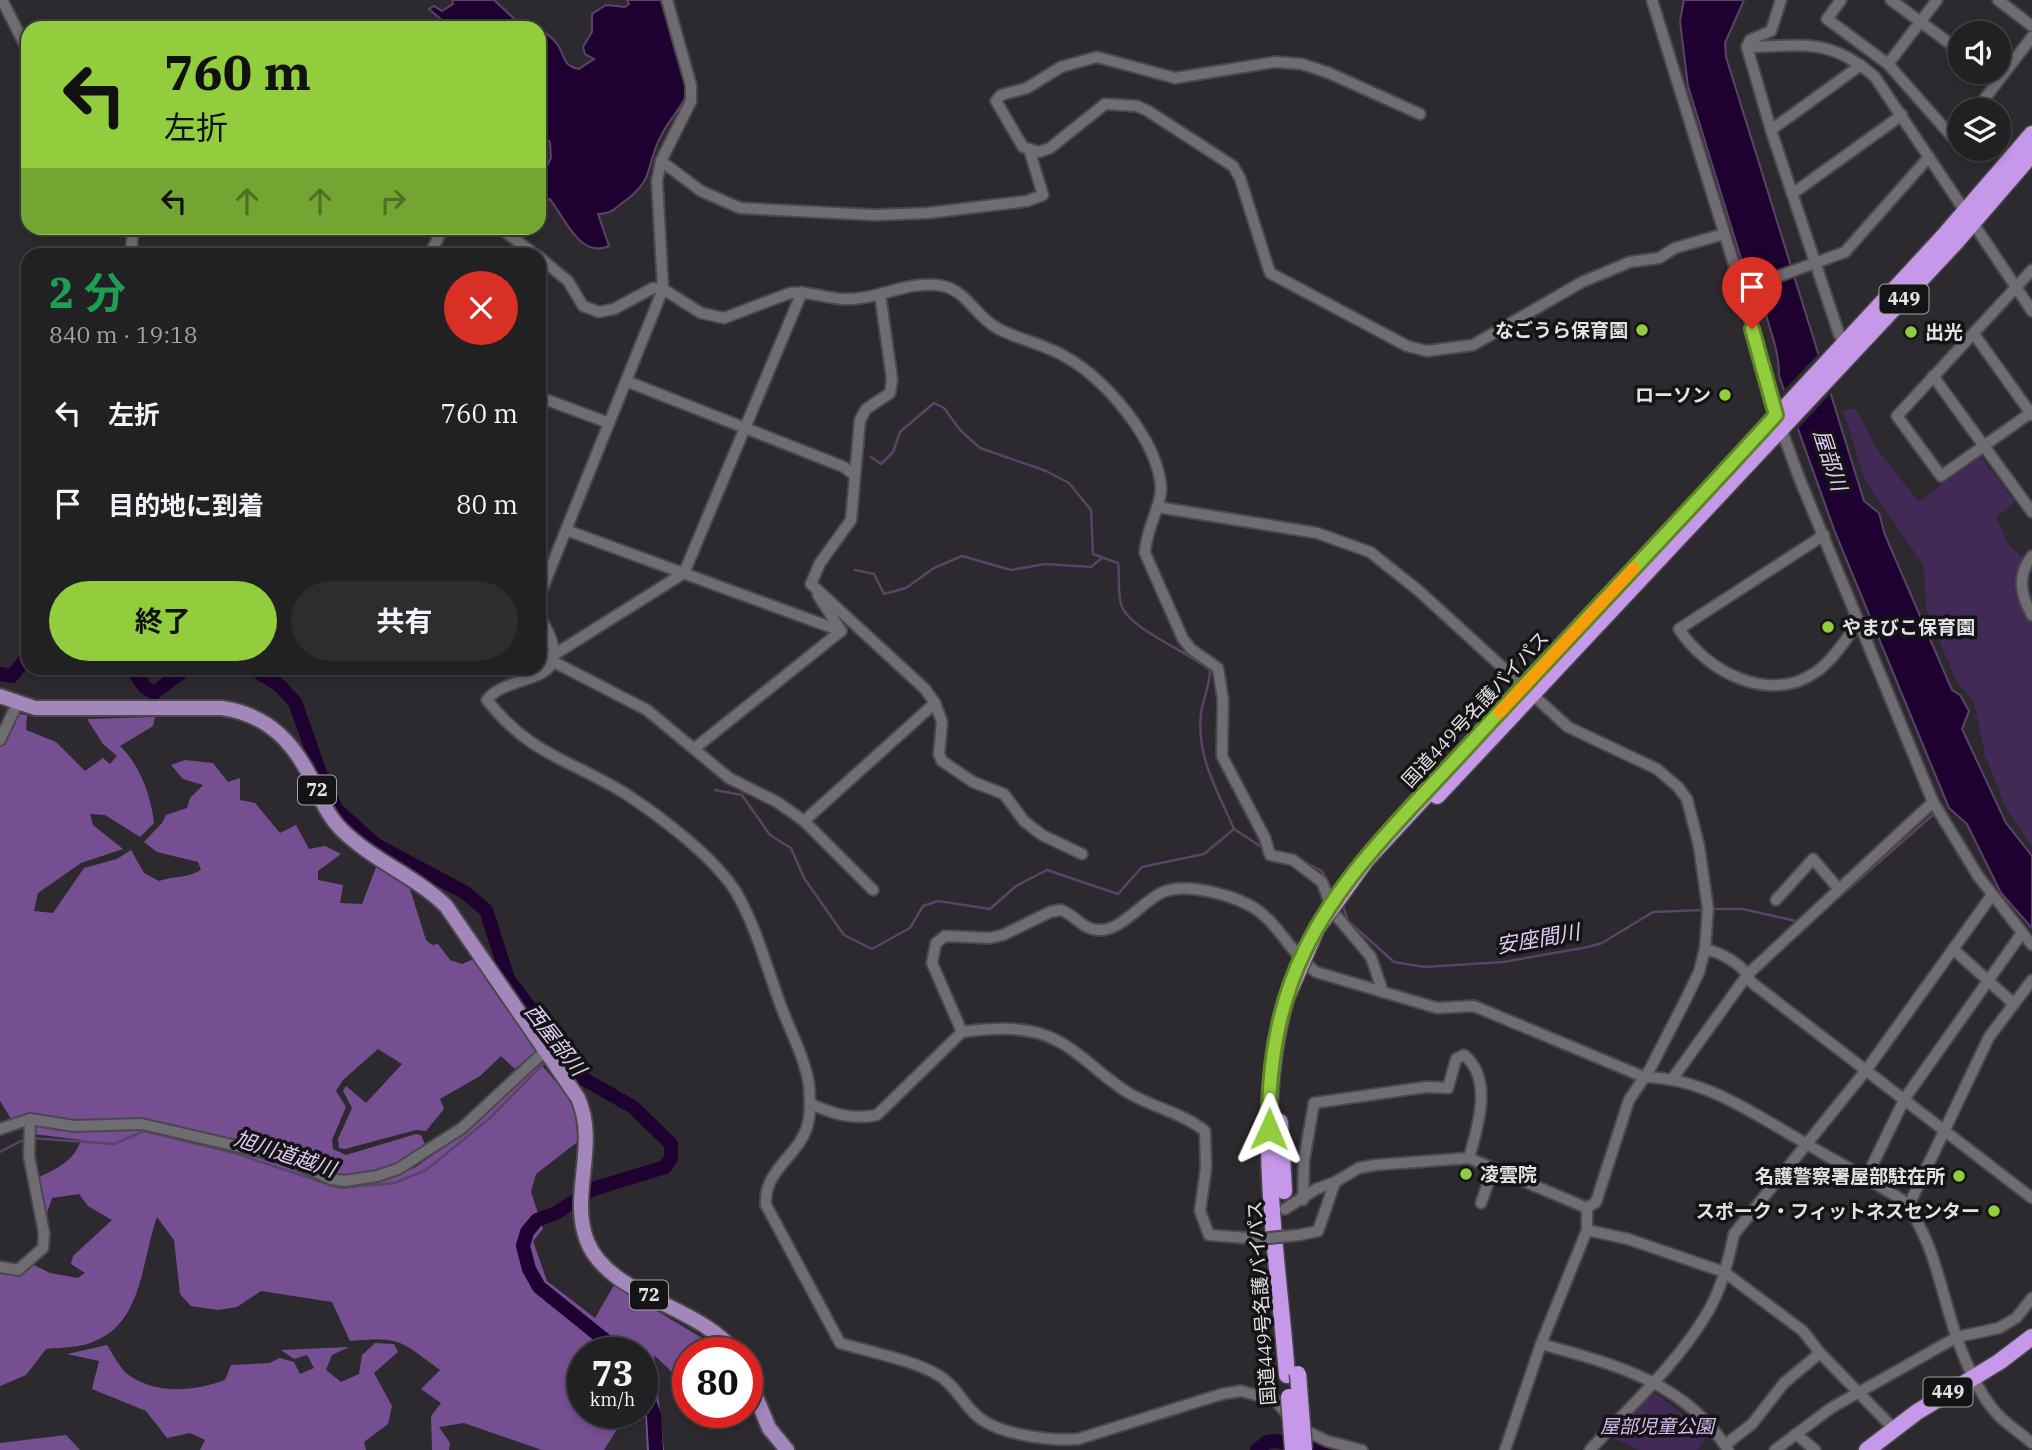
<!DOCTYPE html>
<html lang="ja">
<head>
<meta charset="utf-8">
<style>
	:root { --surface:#212022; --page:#2d2d2f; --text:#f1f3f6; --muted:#a2a3a5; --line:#3e3e40; --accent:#92cd3e }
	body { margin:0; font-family:"IBM Plex Serif","Noto Sans JP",serif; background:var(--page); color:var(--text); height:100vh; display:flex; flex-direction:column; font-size:26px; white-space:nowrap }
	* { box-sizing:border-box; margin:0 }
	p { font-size:23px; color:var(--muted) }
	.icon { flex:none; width:38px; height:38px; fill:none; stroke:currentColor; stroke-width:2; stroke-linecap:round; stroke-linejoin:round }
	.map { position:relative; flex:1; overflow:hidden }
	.details { position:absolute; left:21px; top:248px; width:525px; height:427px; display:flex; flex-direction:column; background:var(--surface); border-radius:21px; box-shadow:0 4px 10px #0003,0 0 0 2px var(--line) }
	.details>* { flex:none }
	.hud { position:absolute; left:21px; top:21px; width:525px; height:214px; border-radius:21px; box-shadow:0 4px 10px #0003,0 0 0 2px var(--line); background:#92cd3e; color:#111; overflow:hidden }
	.buttons { position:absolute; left:1948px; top:21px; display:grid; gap:14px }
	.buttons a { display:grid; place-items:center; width:63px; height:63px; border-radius:50%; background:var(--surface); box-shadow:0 4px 10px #0003,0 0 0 2px var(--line); font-size:35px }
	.speed { position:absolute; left:567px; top:1337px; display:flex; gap:14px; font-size:35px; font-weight:700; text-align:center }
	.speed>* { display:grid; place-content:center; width:91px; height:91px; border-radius:50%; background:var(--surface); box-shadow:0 4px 10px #0003,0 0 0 2px var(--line); line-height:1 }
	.speed small { font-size:18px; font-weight:400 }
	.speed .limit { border:10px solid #d22; background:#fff; color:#111 }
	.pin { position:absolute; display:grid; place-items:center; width:60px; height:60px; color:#fff; margin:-72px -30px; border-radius:50% 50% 50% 0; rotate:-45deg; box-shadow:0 0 7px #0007 }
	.pin .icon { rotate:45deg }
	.me { position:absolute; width:77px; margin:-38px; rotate:1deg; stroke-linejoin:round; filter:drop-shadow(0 0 5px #0008) }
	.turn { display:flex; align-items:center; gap:24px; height:147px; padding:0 28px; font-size:32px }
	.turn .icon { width:91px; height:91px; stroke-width:2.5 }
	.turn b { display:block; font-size:49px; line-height:60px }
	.lanes { display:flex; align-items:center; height:66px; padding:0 28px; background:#0003; justify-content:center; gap:35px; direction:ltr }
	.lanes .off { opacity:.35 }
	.round { display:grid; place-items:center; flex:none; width:74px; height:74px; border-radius:37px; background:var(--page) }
	.summary { display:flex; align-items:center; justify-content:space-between; height:119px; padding:0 28px }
	h1 { font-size:42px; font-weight:700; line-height:52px; color:#1e9e55 }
	.button { display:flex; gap:14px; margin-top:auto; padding:14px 28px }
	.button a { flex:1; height:80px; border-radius:42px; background:var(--accent); color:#111; font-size:28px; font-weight:700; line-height:80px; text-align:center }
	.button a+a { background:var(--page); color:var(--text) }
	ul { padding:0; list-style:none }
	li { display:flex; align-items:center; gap:21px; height:91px; padding:0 28px }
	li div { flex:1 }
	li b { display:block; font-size:26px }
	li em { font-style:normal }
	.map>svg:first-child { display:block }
	.green { fill:#422956 }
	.forest { fill:#764f93 }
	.water { fill:#1e0130; stroke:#594466; stroke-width:2 }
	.pier { fill:#2c2a2e }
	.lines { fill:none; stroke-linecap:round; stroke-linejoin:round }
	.stream { stroke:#594466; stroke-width:2.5 }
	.river { stroke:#1e0130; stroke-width:14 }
	.minor-casing { stroke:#4a484c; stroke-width:14 }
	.major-casing { stroke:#4a484c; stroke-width:18 }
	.highway-casing { stroke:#4a484c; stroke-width:19 }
	.minor { stroke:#6f6c72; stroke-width:10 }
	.major { stroke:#a386ba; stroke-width:14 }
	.highway { stroke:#c698ea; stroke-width:16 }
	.minor-bridge-casing { stroke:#4a484c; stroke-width:14; stroke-linecap:butt }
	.highway-bridge-casing { stroke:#4a484c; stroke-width:19; stroke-linecap:butt }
	.minor-bridge { stroke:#6f6c72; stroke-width:10 }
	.highway-bridge { stroke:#c698ea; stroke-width:16 }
	.route-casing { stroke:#5f8528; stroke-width:18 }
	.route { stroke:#92cd3e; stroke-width:12 }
	.slow { stroke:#f59e0b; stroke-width:12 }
	.poi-dot { fill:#92cd3e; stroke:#141315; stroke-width:2.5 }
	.labels { text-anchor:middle; stroke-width:7; stroke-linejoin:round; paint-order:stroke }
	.shield { fill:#141315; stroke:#a5a3a6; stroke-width:2 }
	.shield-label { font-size:18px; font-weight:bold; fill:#e3e1e4 }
	.poi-label { font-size:19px; font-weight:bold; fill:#e3e1e4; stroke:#141315; text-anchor:end }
	.street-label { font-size:19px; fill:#e3e1e4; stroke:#141315 }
	.park-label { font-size:19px; font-style:italic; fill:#d8b9f2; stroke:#141315 }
	.water-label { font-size:21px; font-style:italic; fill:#e1ccf3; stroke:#141315 }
</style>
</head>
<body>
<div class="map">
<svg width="2032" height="1450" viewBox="0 0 2032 1450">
	<rect width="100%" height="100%" fill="#2c2a2e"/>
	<g class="green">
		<path d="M1856,409L1878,451L1919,502L1980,456L2015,502L1996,517L2008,544L2024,559C2010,589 2011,596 2032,622V847L2007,810L1985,755L1974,702L1955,679L1926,607L1924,566L1865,480L1843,410Z"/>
		<polygon points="1653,1391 1708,1435 1697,1450 1641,1450 1613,1438"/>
	</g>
	<g class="forest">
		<path d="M17,714L27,715L26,730L56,742L85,771L103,758L110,764L117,756L103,744L87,719L155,717L153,726L120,746C140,765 151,796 154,823L140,837L105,815L90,814L93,825L123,849L81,863L38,893L34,911L53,913L84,868L117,859L131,850L144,873L159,881C173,876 188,878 201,870L198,862L157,852L144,842L162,823L166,815L187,808L190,798L203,785L183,779L171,765L185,760L213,763L228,782L240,778V800L255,803L280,833L296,825L309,849L325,846L341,854L318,871V880L343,885L340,903L362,904L377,865L409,886L426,940L432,945L438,944L450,960L462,964L474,959L540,1049L515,1069L501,1056L480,1076L440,1099L444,1109L426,1131L416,1130L345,1149L339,1148L338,1139L352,1108L343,1091L346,1086L366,1103L402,1064L378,1049L343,1080L336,1091L346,1107L332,1140L333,1149L346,1155L416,1134L421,1135L426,1147L398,1165L377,1173L329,1176L210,1136L30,1116L11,1119L0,1101V745Z"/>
		<path d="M539,1062L574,1103L580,1140L536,1174L531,1192L543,1229L533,1241L547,1281L595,1318L614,1285L727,1353H688V1398L681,1404L670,1370L654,1355L664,1450H647L642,1353H583V1412H628L604,1450H542L464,1423L439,1427L450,1443L449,1450H432L431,1416L441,1403L421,1389L440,1370C399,1340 402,1337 350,1341L332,1302L261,1291L237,1307L218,1310L191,1306L180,1294L174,1240L157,1217C142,1258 143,1322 95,1341C81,1348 62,1347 46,1349L26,1375L0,1386V1271L20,1275L34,1265L50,1273L78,1278L85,1273L71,1264L73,1256L112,1220L88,1206L79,1194L52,1198L44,1222L39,1177C58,1168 74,1161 81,1140L33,1134L34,1125L60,1131L138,1129L223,1146L330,1181L387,1178L416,1167L466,1131Z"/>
		<path d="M375,1343L394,1344L398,1352L374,1373L392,1406L388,1424L364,1442L366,1450H200L205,1440L190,1433L167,1438L146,1411L92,1389L99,1361L67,1354L107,1345C113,1354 121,1371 130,1376C158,1395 195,1391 225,1380L231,1365L269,1363L280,1358L294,1362L300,1374L314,1368L307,1355L294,1359L281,1350L349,1347L332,1355L326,1370L341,1382L359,1374L362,1355Z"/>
		<polygon points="66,1435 80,1450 0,1450 0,1443"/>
	</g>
	<g class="water">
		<polygon points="452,0 494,0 522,26 530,28 451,28 429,9 434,6 442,11 453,4"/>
		<path d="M627,0H663L688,87C686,104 670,118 662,134C644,166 657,179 622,203C614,210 609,214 598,214L609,246C580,259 565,218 550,199L539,204V181L551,158L550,142L539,134V28C543,31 553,38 557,44C566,56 561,65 579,69L594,59L585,54L583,47L592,32V14L606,5L625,7L629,4Z"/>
		<path d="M1684,0H1744L1725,43L1726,57L1864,501L1879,513L1885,535L1952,690L1960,695L1969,711L1962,729L2006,823L2032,856V928L2001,893L1967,824L1949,808L1835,532L1779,376C1780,347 1764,318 1760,289L1747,278L1688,86L1680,21Z"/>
	</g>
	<polygon class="pier" points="1821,351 1834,390 1795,432 1781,393"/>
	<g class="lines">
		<g class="stream">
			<path d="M871,457L881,464L893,452L900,432L934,403L944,408L960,430L980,448L1046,471L1069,483L1091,510L1093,554L1118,563C1120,575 1117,596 1122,607C1132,630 1187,651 1210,670C1210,686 1203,698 1201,714C1196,757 1218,791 1234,829"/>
			<polyline points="855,570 874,574 884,594 906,588 934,568 962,556 1011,570 1045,564 1091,567 1102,558"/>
			<polyline points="715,790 742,795 770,835 791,848 804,878 844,935 872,949 910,928 923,906 938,901 990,909 1016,886 1047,870 1118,894 1142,867 1204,854 1234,829"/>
			<polyline points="1234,829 1263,848"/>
			<polyline points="1297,858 1322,871 1327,880"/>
			<polyline points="1342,903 1348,921 1394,962 1425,967 1503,962 1588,947 1602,943 1653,912 1704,910"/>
			<polyline points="1711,909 1742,909 1801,922"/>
			<polyline points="1810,923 1936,812"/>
			<polyline points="553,1055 561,1049"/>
			<polyline points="32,1138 114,1144 144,1131 234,1153 340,1188 395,1183 426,1170 489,1119 545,1062"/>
			<polyline points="0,1152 25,1139"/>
		</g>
		<g class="river">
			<polyline points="131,668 145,687 154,693 187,668"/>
			<polyline points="252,668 279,685 295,702 325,787 337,810 376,845 464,892 486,910 508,979 561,1049 577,1075 633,1107 671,1144 671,1158 665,1167 593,1189 556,1213 537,1220 527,1232 523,1246 529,1269 539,1287 621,1353"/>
			<polyline points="0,674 12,676 28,656"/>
			<polyline points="642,1381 654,1415 656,1450"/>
			<polyline points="1257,1450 1267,1442 1275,1441 1335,1450"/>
		</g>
		<defs>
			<g id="minor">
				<polyline points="2,0 28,51"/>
				<polyline points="1652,0 1741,287 1776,415 1800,480 1933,802 1978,876 2032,945"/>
				<polyline points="1841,0 1827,19 1888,64 1954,139 1960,131"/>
				<polyline points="1891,0 1960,51"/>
				<polyline points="1998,0 2032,26"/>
				<path d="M1747,47C1803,46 1830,37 1875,77L2032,311"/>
				<polyline points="1747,47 1771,130 1839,334 1844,342"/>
				<polyline points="1747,47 1750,40 1771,31 1781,0"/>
				<polyline points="1888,64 1937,0"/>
				<polyline points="1976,110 2032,37"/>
				<polyline points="1420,114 1329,73 1302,64 1275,62 1175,78 1097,57 1061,67 1027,88 1001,95 996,101 1023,147 1039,152 1050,148 1105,104 1137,106 1148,111 1233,166 1240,178 1270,273 1407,346 1427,351 1473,345 1582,282 1630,262 1659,258 1675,248 1724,234"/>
				<polyline points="1771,130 1861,65"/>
				<polyline points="661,161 701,191 740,208 875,215 928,213 1027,201 1043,195 1029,149"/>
				<polyline points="1792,194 1902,115"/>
				<polyline points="500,228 537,256"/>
				<polyline points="131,256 133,228"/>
				<polyline points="429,256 443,228"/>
				<path d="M539,257L568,281L583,306L599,312L614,309L653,288L663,289L701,313L724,318L790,293C809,291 825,298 843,299C877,301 908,279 943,286C967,291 976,317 997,328C1019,340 1044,344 1066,357C1106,380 1157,439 1161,487C1162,505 1145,531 1145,553L1183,639L1191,649L1218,668L1223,700L1222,756L1265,838L1270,855L1293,860L1322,882L1334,913L1371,957L1383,992"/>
				<polyline points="2032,270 1897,416 1941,476 2032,412"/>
				<polyline points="1741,287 1760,283 1845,252 1929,157"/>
				<polyline points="1974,334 2032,415"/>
				<polyline points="1933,376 2032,512"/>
				<polyline points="626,381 844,467 853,474"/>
				<polyline points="539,397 609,423"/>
				<polyline points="1157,507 1317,533 1370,552 1419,591 1568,727 1657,769 1678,787 1687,799 1699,846 1708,909 1705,949 1699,972 1685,1001 1650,1069 1629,1100 1596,1202 1587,1208"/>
				<polyline points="566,530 841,631"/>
				<path d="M1824,535L1679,629C1706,671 1769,705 1816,672C1832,661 1844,642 1855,627L1861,624"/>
				<path d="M2032,556C2017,575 2020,594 2032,615"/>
				<polyline points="811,584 925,689 935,703 942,722 939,754 942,761 973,782 1004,794 1024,821 1042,835 1082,854"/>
				<polyline points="811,584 820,563 851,520 860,420 866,409 890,393 892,379 880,294"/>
				<polyline points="818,595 841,631"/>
				<polyline points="539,597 663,289 657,181 661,161 691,101 691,85 667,0"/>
				<path d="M539,616C586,690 510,669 487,700C530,755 571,760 626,794C661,817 714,857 736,892C756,926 767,969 781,1006C790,1031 805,1058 809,1085C810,1099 811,1114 807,1127C798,1156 763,1171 766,1205L840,1343C869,1352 913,1360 938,1375C954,1384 962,1402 975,1414C996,1435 1050,1441 1078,1439L1222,1394L1241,1391L1275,1400L1298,1427L1327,1441L1362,1450"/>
				<polyline points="552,656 684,573 802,292"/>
				<polyline points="552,661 647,710 729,778 777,802 804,821 873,890"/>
				<polyline points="0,740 17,704"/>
				<polyline points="695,748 841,631"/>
				<polyline points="804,821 935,703"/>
				<polyline points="1776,900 1813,859 1838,888"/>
				<path d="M1705,949C1722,953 1745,965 1751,982L2032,1198"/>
				<polyline points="1953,949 2014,1004"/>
				<path d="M962,1032L932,963L936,943L945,936L990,938L1003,935L1050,912L1061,910C1075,915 1082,929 1098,930C1120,932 1142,902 1161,893C1184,882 1228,894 1249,905C1278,920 1290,954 1316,972L1437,1008L1474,1006L1644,1077C1707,1078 1757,1116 1810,1146C1841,1164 1872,1181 1902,1200C1934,1237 1940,1290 1956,1335C1965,1362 1983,1405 2007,1423C2015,1430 2024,1436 2032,1443"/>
				<polyline points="1673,1078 1748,974 1933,802"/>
				<path d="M811,1104C833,1114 853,1120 877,1115L962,1032C992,1028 1029,1025 1058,1041C1082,1053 1105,1080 1132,1095C1156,1108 1184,1114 1205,1131L1206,1168L1200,1211L1209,1235L1259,1239"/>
				<polyline points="0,1129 30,1119 74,1126 142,1124 279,1156 331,1179 345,1181 377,1176 398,1169 462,1128 546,1050"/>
				<polyline points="1866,1178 1905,1098 2022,933"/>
				<path d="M1303,1200L1304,1160L1314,1103L1426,1087L1448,1088L1456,1059L1464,1055C1494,1079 1477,1129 1469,1158"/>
				<polyline points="1481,1203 1493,1169"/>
				<polyline points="1908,1207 1989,1037 2032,980"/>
				<polyline points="1285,1209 1316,1189 1335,1182"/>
				<polyline points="1587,1230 1628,1239 1724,1272 1803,1331 1820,1353 1894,1429"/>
				<polyline points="1299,1235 1318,1231 1335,1182 1359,1168 1375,1165 1469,1158 1587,1208"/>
				<polyline points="0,1267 18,1270 43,1248 44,1233 29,1156 30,1119"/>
				<path d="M1541,1344C1613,1364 1686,1382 1728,1450"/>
				<polyline points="1796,1434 1815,1450"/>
				<polyline points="1725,1445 1752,1424 1784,1383 1820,1353"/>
				<polyline points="1505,1450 1541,1344 1587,1230 1587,1208"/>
				<path d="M1590,1450C1629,1407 1676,1365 1706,1315C1721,1291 1728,1262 1734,1234L1867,1069L1992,895"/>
				<polyline points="1775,1450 1831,1408 1957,1337 1999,1328 2016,1318 2032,1298"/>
			</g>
			<g id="major">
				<path d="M0,696L35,708H222C270,715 295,744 315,786C322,802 330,819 343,831C374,861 415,876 446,906L578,1098C599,1145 569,1195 587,1241C609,1297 702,1306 735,1353"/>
				<polyline points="747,1375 769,1428 787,1450"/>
			</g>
			<g id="highway">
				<polyline points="1437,796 1956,242 2032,154"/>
				<polyline points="1367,859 1943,237 2032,134"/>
				<path d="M1286,999C1252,1116 1278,1255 1287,1375"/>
				<polyline points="1280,1122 1284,1191"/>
				<polyline points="1867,1450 1917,1412 1999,1362 2032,1337"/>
			</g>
		</defs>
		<use href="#minor" class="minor-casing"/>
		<use href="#major" class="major-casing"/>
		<use href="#highway" class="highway-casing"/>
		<use href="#minor" class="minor"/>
		<use href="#major" class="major"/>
		<use href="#highway" class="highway"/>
		<defs>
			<polyline id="minor-bridge" points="1259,1239 1299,1235"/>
			<g id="highway-bridge">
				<polyline points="1286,999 1317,928 1367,859"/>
				<polyline points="1298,1374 1304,1450"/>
				<polyline points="1289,1397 1293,1450"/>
			</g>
		</defs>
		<use href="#minor-bridge" class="minor-bridge-casing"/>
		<use href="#highway-bridge" class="highway-bridge-casing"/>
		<use href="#minor-bridge" class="minor-bridge"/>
		<use href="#highway-bridge" class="highway-bridge"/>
	</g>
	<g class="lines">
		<defs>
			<path id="route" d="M1269,1129C1268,1068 1278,1005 1305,950C1343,871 1412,808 1470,744C1571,634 1675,526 1776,415L1752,329"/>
		</defs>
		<use href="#route" class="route-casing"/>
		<use href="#route" class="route"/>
		<polyline class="slow" points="1500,712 1634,568"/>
	</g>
	<g class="poi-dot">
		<circle cx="1642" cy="330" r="7"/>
		<circle cx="1911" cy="332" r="7"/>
		<circle cx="1725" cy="395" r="7"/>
		<circle cx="1828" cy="627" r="7"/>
		<circle cx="1466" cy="1174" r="7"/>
		<circle cx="1959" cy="1176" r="7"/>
		<circle cx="1994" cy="1211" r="7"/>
	</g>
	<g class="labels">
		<g class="shield">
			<rect x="1879.5" y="284.5" width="49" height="29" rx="5"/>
			<rect x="298" y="775.5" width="38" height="29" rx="5"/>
			<rect x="630" y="1280.5" width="38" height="29" rx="5"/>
			<rect x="1923.5" y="1377.5" width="49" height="29" rx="5"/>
		</g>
		<g class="shield-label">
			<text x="1904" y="305">449</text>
			<text x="317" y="796">72</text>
			<text x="649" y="1301">72</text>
			<text x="1948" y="1398">449</text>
		</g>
		<g class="poi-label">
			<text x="1628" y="337">なごうら保育園</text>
			<text x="1925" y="339" text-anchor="start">出光</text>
			<text x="1711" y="402">ローソン</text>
			<text x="1842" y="634" text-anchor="start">やまびこ保育園</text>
			<text x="1480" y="1181" text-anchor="start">凌雲院</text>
			<text x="1945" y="1183">名護警察署屋部駐在所</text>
			<text x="1980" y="1218">スポーク・フィットネスセンター</text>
		</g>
		<g class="street-label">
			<text transform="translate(1475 709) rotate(-47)" y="7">国道449号名護バイパス</text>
			<text transform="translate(1261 1303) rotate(-94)" y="7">国道449号名護バイパス</text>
		</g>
		<g class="park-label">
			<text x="1657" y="1433">屋部児童公園</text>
		</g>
		<g class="water-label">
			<text transform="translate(1830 460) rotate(72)" y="7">屋部川</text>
			<text transform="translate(1538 939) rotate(-10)" y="7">安座間川</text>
			<text transform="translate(555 1040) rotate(52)" y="7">西屋部川</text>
			<text transform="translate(285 1154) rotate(18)" y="7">旭川道越川</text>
		</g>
	</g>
</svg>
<div class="buttons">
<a><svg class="icon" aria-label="sound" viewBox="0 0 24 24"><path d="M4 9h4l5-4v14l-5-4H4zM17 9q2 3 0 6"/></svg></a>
<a><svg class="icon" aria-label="layers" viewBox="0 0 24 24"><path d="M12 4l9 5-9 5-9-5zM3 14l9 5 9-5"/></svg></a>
</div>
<div class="speed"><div>73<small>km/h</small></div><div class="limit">80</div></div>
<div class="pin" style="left:1752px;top:329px;background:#d93025"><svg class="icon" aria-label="arrive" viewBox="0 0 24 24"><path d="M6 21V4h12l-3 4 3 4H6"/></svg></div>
<svg class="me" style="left:1269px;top:1129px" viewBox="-20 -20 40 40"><path d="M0-17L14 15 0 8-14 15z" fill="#92cd3e" stroke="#fff" stroke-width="4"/></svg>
<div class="hud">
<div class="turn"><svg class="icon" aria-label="left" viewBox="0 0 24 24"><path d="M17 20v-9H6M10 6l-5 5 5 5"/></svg><div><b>760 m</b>左折</div></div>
<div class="lanes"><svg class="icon" aria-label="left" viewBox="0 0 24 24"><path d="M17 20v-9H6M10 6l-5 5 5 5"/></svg><svg class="icon off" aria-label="ahead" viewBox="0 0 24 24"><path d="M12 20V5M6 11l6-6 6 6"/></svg><svg class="icon off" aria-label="ahead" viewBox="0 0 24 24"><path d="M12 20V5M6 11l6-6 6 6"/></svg><svg class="icon off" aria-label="right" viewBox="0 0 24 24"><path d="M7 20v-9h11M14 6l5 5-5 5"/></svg></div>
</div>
<section class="details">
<div class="summary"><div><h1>2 分</h1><p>840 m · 19:18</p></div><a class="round" style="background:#d93025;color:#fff"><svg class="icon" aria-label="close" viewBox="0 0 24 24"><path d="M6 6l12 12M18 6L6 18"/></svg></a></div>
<ul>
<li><svg class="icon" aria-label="left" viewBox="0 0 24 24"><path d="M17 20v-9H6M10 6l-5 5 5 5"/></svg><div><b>左折</b></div><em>760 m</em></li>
<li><svg class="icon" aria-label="arrive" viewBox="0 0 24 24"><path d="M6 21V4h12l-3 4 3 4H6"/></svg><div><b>目的地に到着</b></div><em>80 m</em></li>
</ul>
<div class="button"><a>終了</a><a>共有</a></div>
</section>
</div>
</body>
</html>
